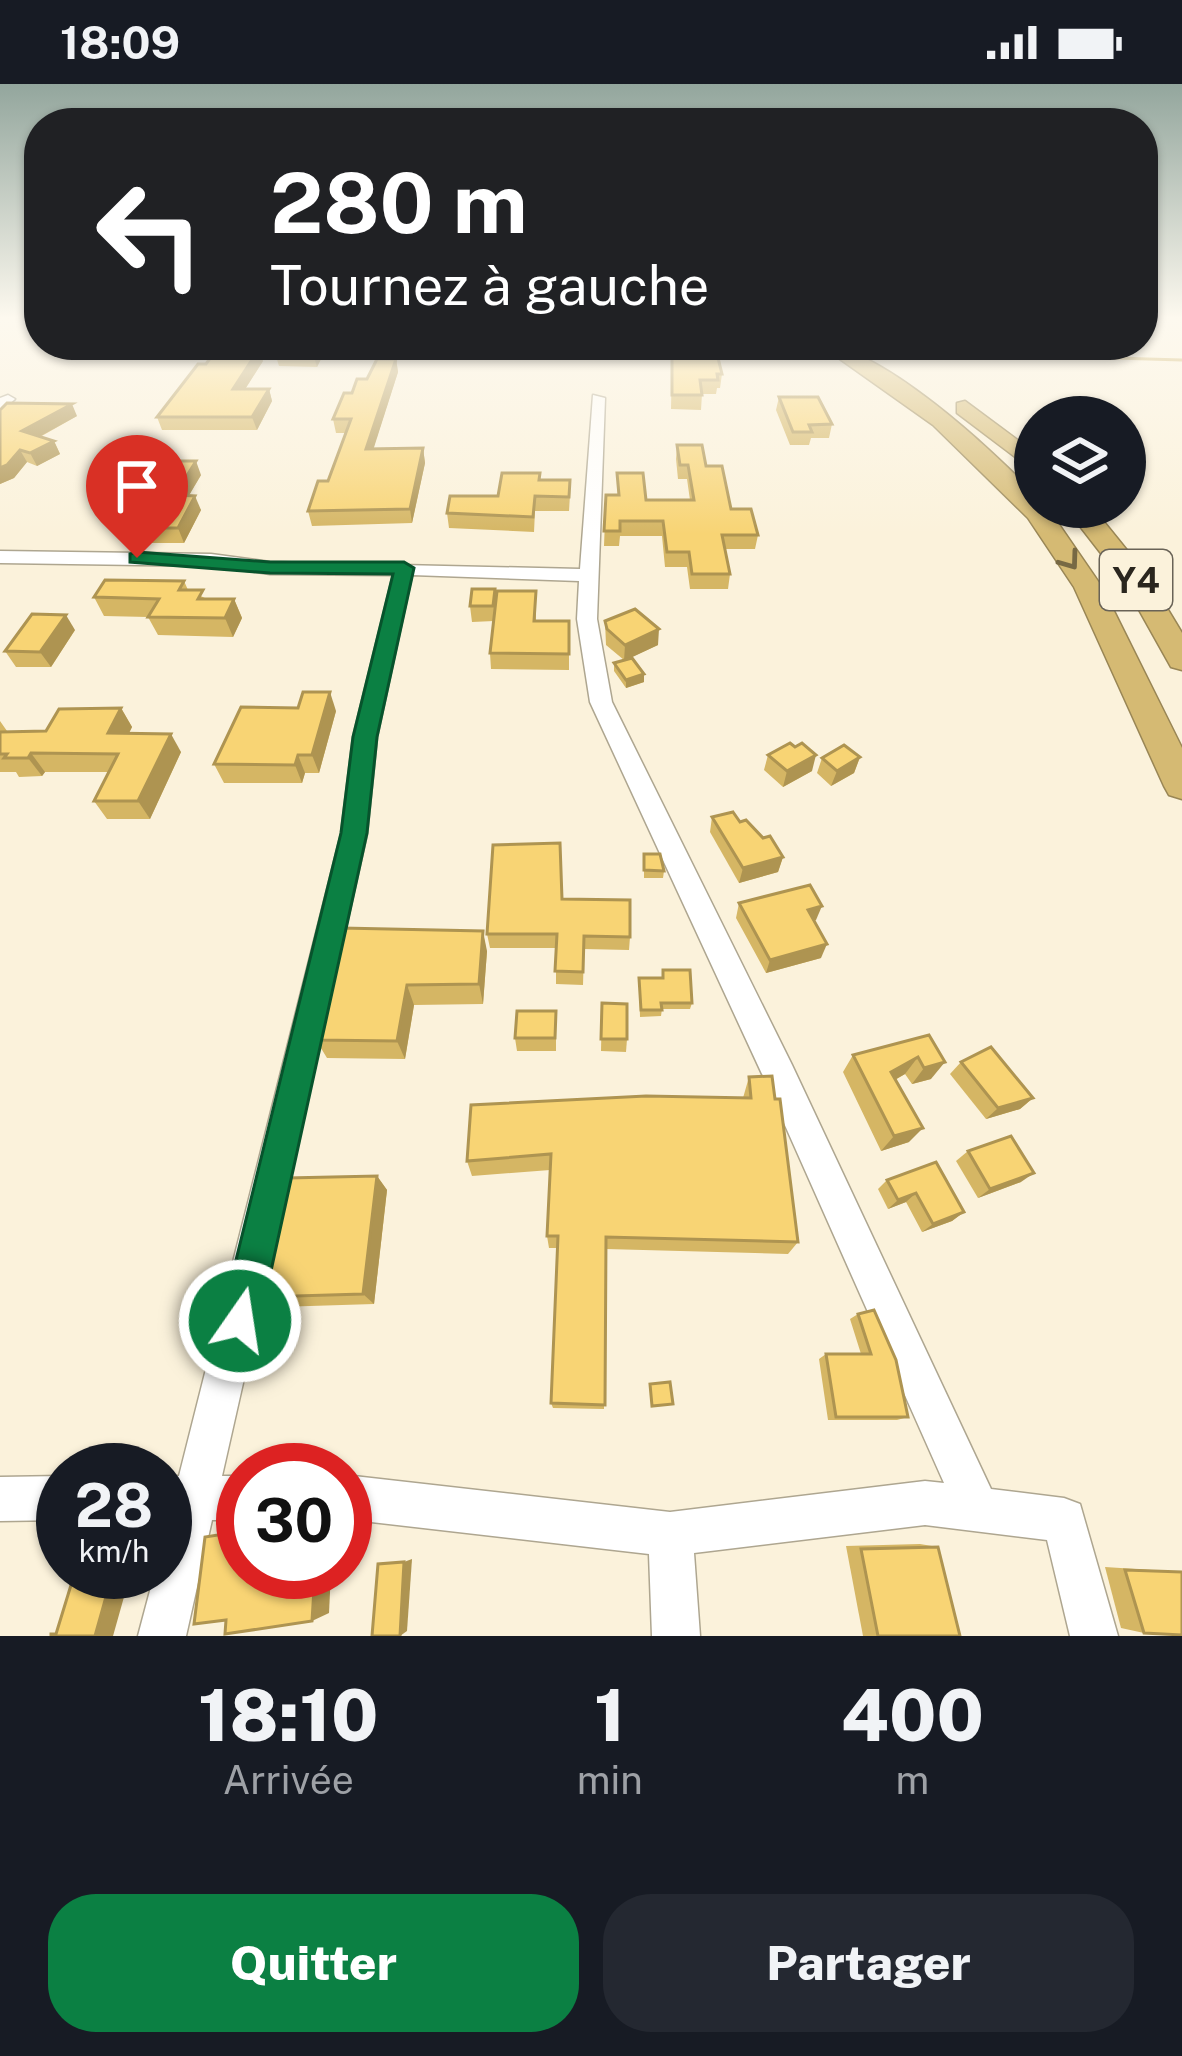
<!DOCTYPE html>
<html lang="fr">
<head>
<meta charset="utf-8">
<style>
	:root { --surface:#171b24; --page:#242831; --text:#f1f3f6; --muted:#9ea1a6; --accent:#0b8043 }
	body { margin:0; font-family:"Public Sans",sans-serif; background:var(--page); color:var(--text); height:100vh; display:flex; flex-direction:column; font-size:45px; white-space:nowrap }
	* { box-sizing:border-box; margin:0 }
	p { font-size:39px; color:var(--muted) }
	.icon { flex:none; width:66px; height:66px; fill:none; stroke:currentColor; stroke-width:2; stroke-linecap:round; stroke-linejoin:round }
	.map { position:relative; height:1552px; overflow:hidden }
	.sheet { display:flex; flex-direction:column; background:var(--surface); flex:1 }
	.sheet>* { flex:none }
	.guide { position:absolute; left:24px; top:24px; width:1134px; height:252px; border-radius:48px; box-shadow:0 3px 9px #0004; background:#202124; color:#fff; overflow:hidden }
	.fabs { position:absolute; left:1014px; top:312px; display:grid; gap:24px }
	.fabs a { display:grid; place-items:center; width:132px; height:132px; border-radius:50%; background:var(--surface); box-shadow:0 3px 9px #0004; font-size:60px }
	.speed { position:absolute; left:36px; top:1359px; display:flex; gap:24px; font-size:60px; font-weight:700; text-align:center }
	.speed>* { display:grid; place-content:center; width:156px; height:156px; border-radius:50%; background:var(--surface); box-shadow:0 3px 9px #0004; line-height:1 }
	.speed small { font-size:30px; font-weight:400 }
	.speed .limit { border:18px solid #d22; background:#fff; color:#111 }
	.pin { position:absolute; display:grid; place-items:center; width:102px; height:102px; color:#fff; margin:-123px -51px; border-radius:50% 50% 50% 0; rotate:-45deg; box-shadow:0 0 12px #0007 }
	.pin .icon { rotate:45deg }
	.me { position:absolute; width:132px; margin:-66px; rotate:13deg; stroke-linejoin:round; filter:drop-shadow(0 0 9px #0008) }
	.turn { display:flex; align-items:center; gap:42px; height:252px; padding:0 48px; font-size:54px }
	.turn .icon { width:156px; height:156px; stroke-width:2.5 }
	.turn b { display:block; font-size:84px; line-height:102px }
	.eta { display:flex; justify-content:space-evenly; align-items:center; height:204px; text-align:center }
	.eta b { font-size:72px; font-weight:800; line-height:84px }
	.action { display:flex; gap:24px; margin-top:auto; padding:24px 48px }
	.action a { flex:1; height:138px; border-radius:48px; background:var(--accent); color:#fff; font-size:48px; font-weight:800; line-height:138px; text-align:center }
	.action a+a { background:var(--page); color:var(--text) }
	.status { display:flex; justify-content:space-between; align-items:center; height:84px; padding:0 60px; background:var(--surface); direction:ltr }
	.status svg { height:33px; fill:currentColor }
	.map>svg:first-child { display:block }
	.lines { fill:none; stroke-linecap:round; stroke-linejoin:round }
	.stream { stroke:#b5922c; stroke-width:3 }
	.minor-casing { stroke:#aea690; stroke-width:3 }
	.highway-casing { stroke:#998655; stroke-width:3 }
	.minor { fill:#fff; fill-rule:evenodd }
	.highway { fill:#d5ba73; fill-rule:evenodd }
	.wall { fill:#d5b664 }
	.shaded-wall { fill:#ae9451 }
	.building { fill:#f8d474; stroke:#ae9451; stroke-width:3 }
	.oneway { stroke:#776944 }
	.route { fill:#0b8043; stroke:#07532c; stroke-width:3 }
	.labels { text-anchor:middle; stroke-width:10; stroke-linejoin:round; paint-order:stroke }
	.shield { fill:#fbf2db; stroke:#696357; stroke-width:3 }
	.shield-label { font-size:36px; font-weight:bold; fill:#2a261e }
</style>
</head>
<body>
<div class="status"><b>18:09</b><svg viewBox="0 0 49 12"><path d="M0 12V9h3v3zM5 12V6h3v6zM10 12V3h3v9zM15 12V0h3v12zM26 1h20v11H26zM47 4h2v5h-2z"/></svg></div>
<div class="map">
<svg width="1182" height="1552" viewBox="0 0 1182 1552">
	<rect width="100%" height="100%" fill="#fbf2db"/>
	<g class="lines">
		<polyline class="stream" points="1042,261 1114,274 1182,276"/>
		<defs>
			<g id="minor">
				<polygon points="8,311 15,315 0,328 0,314"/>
				<polygon points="593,311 605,314 597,535 612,618 792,981 991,1405 1064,1414 1080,1420 1118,1552 1070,1552 1047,1456 925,1441 694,1469 700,1552 652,1552 649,1470 345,1435 345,1391 670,1428 925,1397 944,1399 768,1003 590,618 577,535 579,497 412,491 377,653 367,750 222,1392 243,1392 243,1436 212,1436 186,1552 138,1552 155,1488 165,1488 165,1392 179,1392 341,750 353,653 393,491 270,490 211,482 0,479 0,467 211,470 270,478 580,485"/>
				<polygon points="63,1392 63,1436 0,1437 0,1393"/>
			</g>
			<g id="highway">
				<path d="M820,261C879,261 994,367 1035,411V423H1047L1102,503L1182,664V715L1169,711L1164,702L1074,503L1028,434L933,341Z"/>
				<polygon points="965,317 1035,369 1035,388 957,329 957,319"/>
				<polygon points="1065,423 1092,423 1147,491 1182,549 1182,586 1171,583 1124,499"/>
			</g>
		</defs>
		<use href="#minor" class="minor-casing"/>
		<use href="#highway" class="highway-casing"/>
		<use href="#minor" class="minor"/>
		<use href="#highway" class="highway"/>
	</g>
	<g class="wall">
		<polygon points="328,261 317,283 279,282 275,269"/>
		<polygon points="672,274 722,290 720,304 717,304 716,310 702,310 701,326 671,325"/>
		<polygon points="396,275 398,288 373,365 423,364 425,379 412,439 312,442 308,427 328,397 346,349 336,349 333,335 367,295"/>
		<polygon points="263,277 245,305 269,305 272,317 257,346 162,346 157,333"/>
		<polygon points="779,313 832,340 829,354 811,354 809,361 790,361 776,326"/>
		<polygon points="0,326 77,332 40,353 54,357 60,370 37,382 27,378 14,394 0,400"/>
		<polygon points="677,361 706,382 731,425 758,451 755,465 725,465 730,490 728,505 690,505 687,483 665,483 662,452 620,452 619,462 604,462 606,411 618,411 617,389 646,416 690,416 687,395 678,395 676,375"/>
		<polygon points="201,391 189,411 201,426 184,459 133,459 125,444 136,428 138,415 134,414 127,399"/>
		<polygon points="540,396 570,411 569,427 535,427 534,448 449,444 447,429"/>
		<polygon points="184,497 188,506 207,515 234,515 242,534 233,553 158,551 148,533 104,532 94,513"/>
		<polygon points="496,517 536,523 536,537 569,537 569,586 491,585 490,569 494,537 472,538 470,522"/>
		<polygon points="605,537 658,561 625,576 644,598 626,604 614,587 614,579 624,576 606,561"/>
		<polygon points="75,546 51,583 16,583 5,567"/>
		<polygon points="121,624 132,643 129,649 181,668 150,735 107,735 94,717 109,688 45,688 42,692 19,693 16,688 0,688 0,637 7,647 46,647"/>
		<polygon points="336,627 319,689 305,689 302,699 224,699 214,680"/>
		<polygon points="768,671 812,687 783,703 764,686"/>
		<polygon points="860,673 854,689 831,702 817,689 822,674"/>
		<polygon points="712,733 740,738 763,754 783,773 778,788 739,799 710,748"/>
		<polygon points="644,770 664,787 663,794 644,794"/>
		<polygon points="562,815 630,853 629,866 584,865 583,901 556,900 556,864 490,864 487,850"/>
		<polygon points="739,819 816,836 814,837 821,874 766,889 736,834"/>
		<polygon points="341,844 487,867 483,920 414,921 405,975 327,974 316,956"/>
		<polygon points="663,886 692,919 690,925 662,925 661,932 640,933 639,894 662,894"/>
		<polygon points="602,919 627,955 626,968 601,967"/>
		<polygon points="556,927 556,967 517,967 515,954"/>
		<polygon points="929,951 931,995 912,1000 905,990 895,996 909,1058 881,1067 843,988 853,971"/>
		<polygon points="961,978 1033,1014 1020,1025 986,1035 950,990"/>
		<polygon points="749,993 798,1158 788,1170 606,1165 604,1325 553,1324 551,1319 557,1164 549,1164 547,1152 550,1086 472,1092 467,1077 743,1014"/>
		<polygon points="968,1067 1021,1098 978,1114 956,1077"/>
		<polygon points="377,1092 387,1106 374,1220 278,1223 262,1213"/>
		<polygon points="887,1096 964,1128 952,1137 922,1148 906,1118 888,1125 878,1105"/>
		<polygon points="858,1230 908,1333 897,1336 828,1336 819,1275 826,1270 861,1270 850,1235"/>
		<polygon points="920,1460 938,1463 960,1552 863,1552 846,1462"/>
		<polygon points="1105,1483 1182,1488 1182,1551 1144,1549 1121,1544"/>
	</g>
	<g class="shaded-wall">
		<polygon points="318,261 328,261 317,283 313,269"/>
		<polygon points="259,265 263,277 237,318 233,305"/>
		<polygon points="396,275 398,288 369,379 366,365"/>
		<polygon points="269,305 272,317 257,346 252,333"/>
		<polygon points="72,320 77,332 28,359 22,347"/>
		<polygon points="54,357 60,370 37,382 30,369"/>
		<polygon points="423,364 425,379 412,439 410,425"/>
		<polygon points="20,366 27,378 14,394 0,400 0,384"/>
		<polygon points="196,377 201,391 181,425 175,411"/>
		<polygon points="195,412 201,426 184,459 178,444"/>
		<polygon points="234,515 242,534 233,553 225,534"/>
		<polygon points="66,531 75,546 51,583 40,568"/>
		<polygon points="659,545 658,561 624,577 625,561"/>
		<polygon points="644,590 644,598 626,604 626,596"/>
		<polygon points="330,608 336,627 319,689 312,671"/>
		<polygon points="121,624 132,643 120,667 108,649"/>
		<polygon points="171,650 181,668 150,735 138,717"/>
		<polygon points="31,669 45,688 42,692 28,674"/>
		<polygon points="298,671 305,689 302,699 295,681"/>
		<polygon points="816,671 812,687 783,703 787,687"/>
		<polygon points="860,673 854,689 831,702 837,687"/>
		<polygon points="783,773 778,788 739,799 743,784"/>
		<polygon points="822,822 816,836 803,840 808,826"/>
		<polygon points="483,847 487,867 483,920 479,900"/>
		<polygon points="827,860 821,874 766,889 770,876"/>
		<polygon points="407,901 414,921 405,975 397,957"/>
		<polygon points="918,973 905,990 880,1004 891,988"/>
		<polygon points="945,978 931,995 912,1000 924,984"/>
		<polygon points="1033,1014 1020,1025 986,1035 998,1024"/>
		<polygon points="923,1044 909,1058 881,1067 894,1052"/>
		<polygon points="1034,1089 1021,1098 978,1114 990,1105"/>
		<polygon points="377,1092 387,1106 374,1220 363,1210"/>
		<polygon points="916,1109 906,1118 888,1125 898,1116"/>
		<polygon points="964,1128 952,1137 922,1148 933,1140"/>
		<polygon points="412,1475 407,1547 400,1552 404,1478"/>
		<polygon points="113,1488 131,1488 113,1552 95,1552"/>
		<polygon points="315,1488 331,1488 329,1529 312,1537"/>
	</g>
	<g class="building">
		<polygon points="285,261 318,261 313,269 275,269"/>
		<polygon points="217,265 259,265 233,305 269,305 252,333 157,333 198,280 206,280"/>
		<polygon points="672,274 718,274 722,290 717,290 718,296 700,296 702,311 672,311"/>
		<polygon points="377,275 396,275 366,365 423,364 410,425 308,427 318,397 328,397 351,335 333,335 344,309 352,309 357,295 367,295"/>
		<polygon points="779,313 818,313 832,340 809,341 812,348 793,348"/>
		<polygon points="7,319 72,320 22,347 54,357 30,369 20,366 7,381 0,384 0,326"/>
		<polygon points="677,361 702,361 706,382 722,382 731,425 751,425 758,451 722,451 730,490 692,490 689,468 667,468 663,437 620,437 620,447 604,447 606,411 619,411 617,389 643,389 646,416 694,416 688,381 680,381"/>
		<polygon points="143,377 196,377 175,411 195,412 178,444 125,444 136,428 140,403 127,399"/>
		<polygon points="502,389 540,389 539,396 570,396 569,413 535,412 533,433 447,429 450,412 498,412"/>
		<polygon points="105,496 184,497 179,506 203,506 198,515 234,515 225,534 148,533 159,515 94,513"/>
		<polygon points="472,505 495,505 493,522 470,522"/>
		<polygon points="497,507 536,507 534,537 569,537 569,570 490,569"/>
		<polygon points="635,525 659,545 625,561 607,545 605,537"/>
		<polygon points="32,530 66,531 40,568 5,567"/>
		<polygon points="632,574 644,590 626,596 614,579"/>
		<polygon points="303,608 330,608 312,671 298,671 295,681 214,680 241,623 298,624"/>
		<polygon points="121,624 108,649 171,650 138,717 94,717 118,670 31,669 28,674 4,674 7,670 0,670 0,648 46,647 59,625"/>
		<polygon points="790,659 795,663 802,659 816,671 787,687 768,671"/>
		<polygon points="844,661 860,673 837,687 822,674"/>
		<polygon points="733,728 740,738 746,736 763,754 770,752 783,773 743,784 712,733"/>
		<polygon points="560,759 562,815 630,816 630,853 584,852 583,888 555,887 557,850 487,850 493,761"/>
		<polygon points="644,770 660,770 664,787 644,786"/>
		<polygon points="810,801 822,822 808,826 827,860 770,876 739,819"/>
		<polygon points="341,844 483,847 479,900 407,901 397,957 316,956"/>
		<polygon points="663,886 690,886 692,919 661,919 662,926 641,926 639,894 663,894"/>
		<polygon points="602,919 627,920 627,955 601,955"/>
		<polygon points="517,927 556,927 555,954 515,954"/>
		<polygon points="929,951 945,978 924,984 918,973 891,988 923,1044 894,1052 853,971"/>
		<polygon points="991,963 1033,1014 998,1024 961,978"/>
		<polygon points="772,992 775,1015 780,1015 798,1158 606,1153 605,1321 551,1319 558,1152 547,1152 551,1070 467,1077 471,1021 646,1012 751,1014 749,993"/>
		<polygon points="1011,1052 1034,1089 990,1105 968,1067"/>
		<polygon points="936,1078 964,1128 933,1140 916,1109 898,1116 887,1096"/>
		<polygon points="377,1092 363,1210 262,1213 287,1094"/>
		<polygon points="874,1226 896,1276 908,1333 836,1333 826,1270 871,1270 858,1230"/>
		<polygon points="670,1298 673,1320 652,1322 650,1300"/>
		<polygon points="243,1447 243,1488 315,1488 312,1537 225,1550 226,1536 194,1540 205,1453"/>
		<polygon points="938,1463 960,1552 878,1552 861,1465"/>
		<polygon points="404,1478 400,1552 372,1552 378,1480"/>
		<polygon points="1125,1486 1182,1488 1182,1551 1144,1549"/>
		<polygon points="75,1488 113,1488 95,1552 51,1552 51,1550 56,1550"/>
	</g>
	<defs><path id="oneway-chevron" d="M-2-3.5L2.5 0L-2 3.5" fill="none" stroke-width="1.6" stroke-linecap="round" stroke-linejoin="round" transform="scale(3)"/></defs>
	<use class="oneway" href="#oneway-chevron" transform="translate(1070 477) rotate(54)"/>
	<linearGradient id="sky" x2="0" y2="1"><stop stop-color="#93a69d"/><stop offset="0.52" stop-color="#fdf9ef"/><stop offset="1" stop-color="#fdf9ef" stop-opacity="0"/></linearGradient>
	<rect width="1182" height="450" fill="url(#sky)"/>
	<polygon class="route" points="137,468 270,478 404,478 414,484 377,653 367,749 260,1237 254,1251 240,1256 226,1251 221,1237 341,749 353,653 393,490 270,489 130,478 130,470"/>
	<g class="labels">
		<rect class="shield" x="1100" y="466" width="72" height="60" rx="9"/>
		<g class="shield-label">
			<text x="1136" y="509">Y4</text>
		</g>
	</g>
</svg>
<div class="fabs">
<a><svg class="icon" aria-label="layers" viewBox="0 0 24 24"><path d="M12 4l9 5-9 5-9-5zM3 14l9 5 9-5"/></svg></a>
</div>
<div class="speed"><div>28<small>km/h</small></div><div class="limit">30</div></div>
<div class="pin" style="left:137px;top:474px;background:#d93025"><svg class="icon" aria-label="arrive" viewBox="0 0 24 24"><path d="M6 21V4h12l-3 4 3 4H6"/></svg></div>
<svg class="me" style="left:240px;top:1237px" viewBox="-20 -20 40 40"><circle r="17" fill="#0b8043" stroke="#fff" stroke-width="3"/><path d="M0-11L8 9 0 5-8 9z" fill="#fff"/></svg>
<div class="guide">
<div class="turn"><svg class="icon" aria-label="left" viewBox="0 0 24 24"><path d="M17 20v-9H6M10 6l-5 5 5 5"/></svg><div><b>280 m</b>Tournez à gauche</div></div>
</div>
</div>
<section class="sheet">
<div class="eta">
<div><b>18:10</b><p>Arrivée</p></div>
<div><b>1</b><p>min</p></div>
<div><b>400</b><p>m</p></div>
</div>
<div class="action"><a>Quitter</a><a>Partager</a></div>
</section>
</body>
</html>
